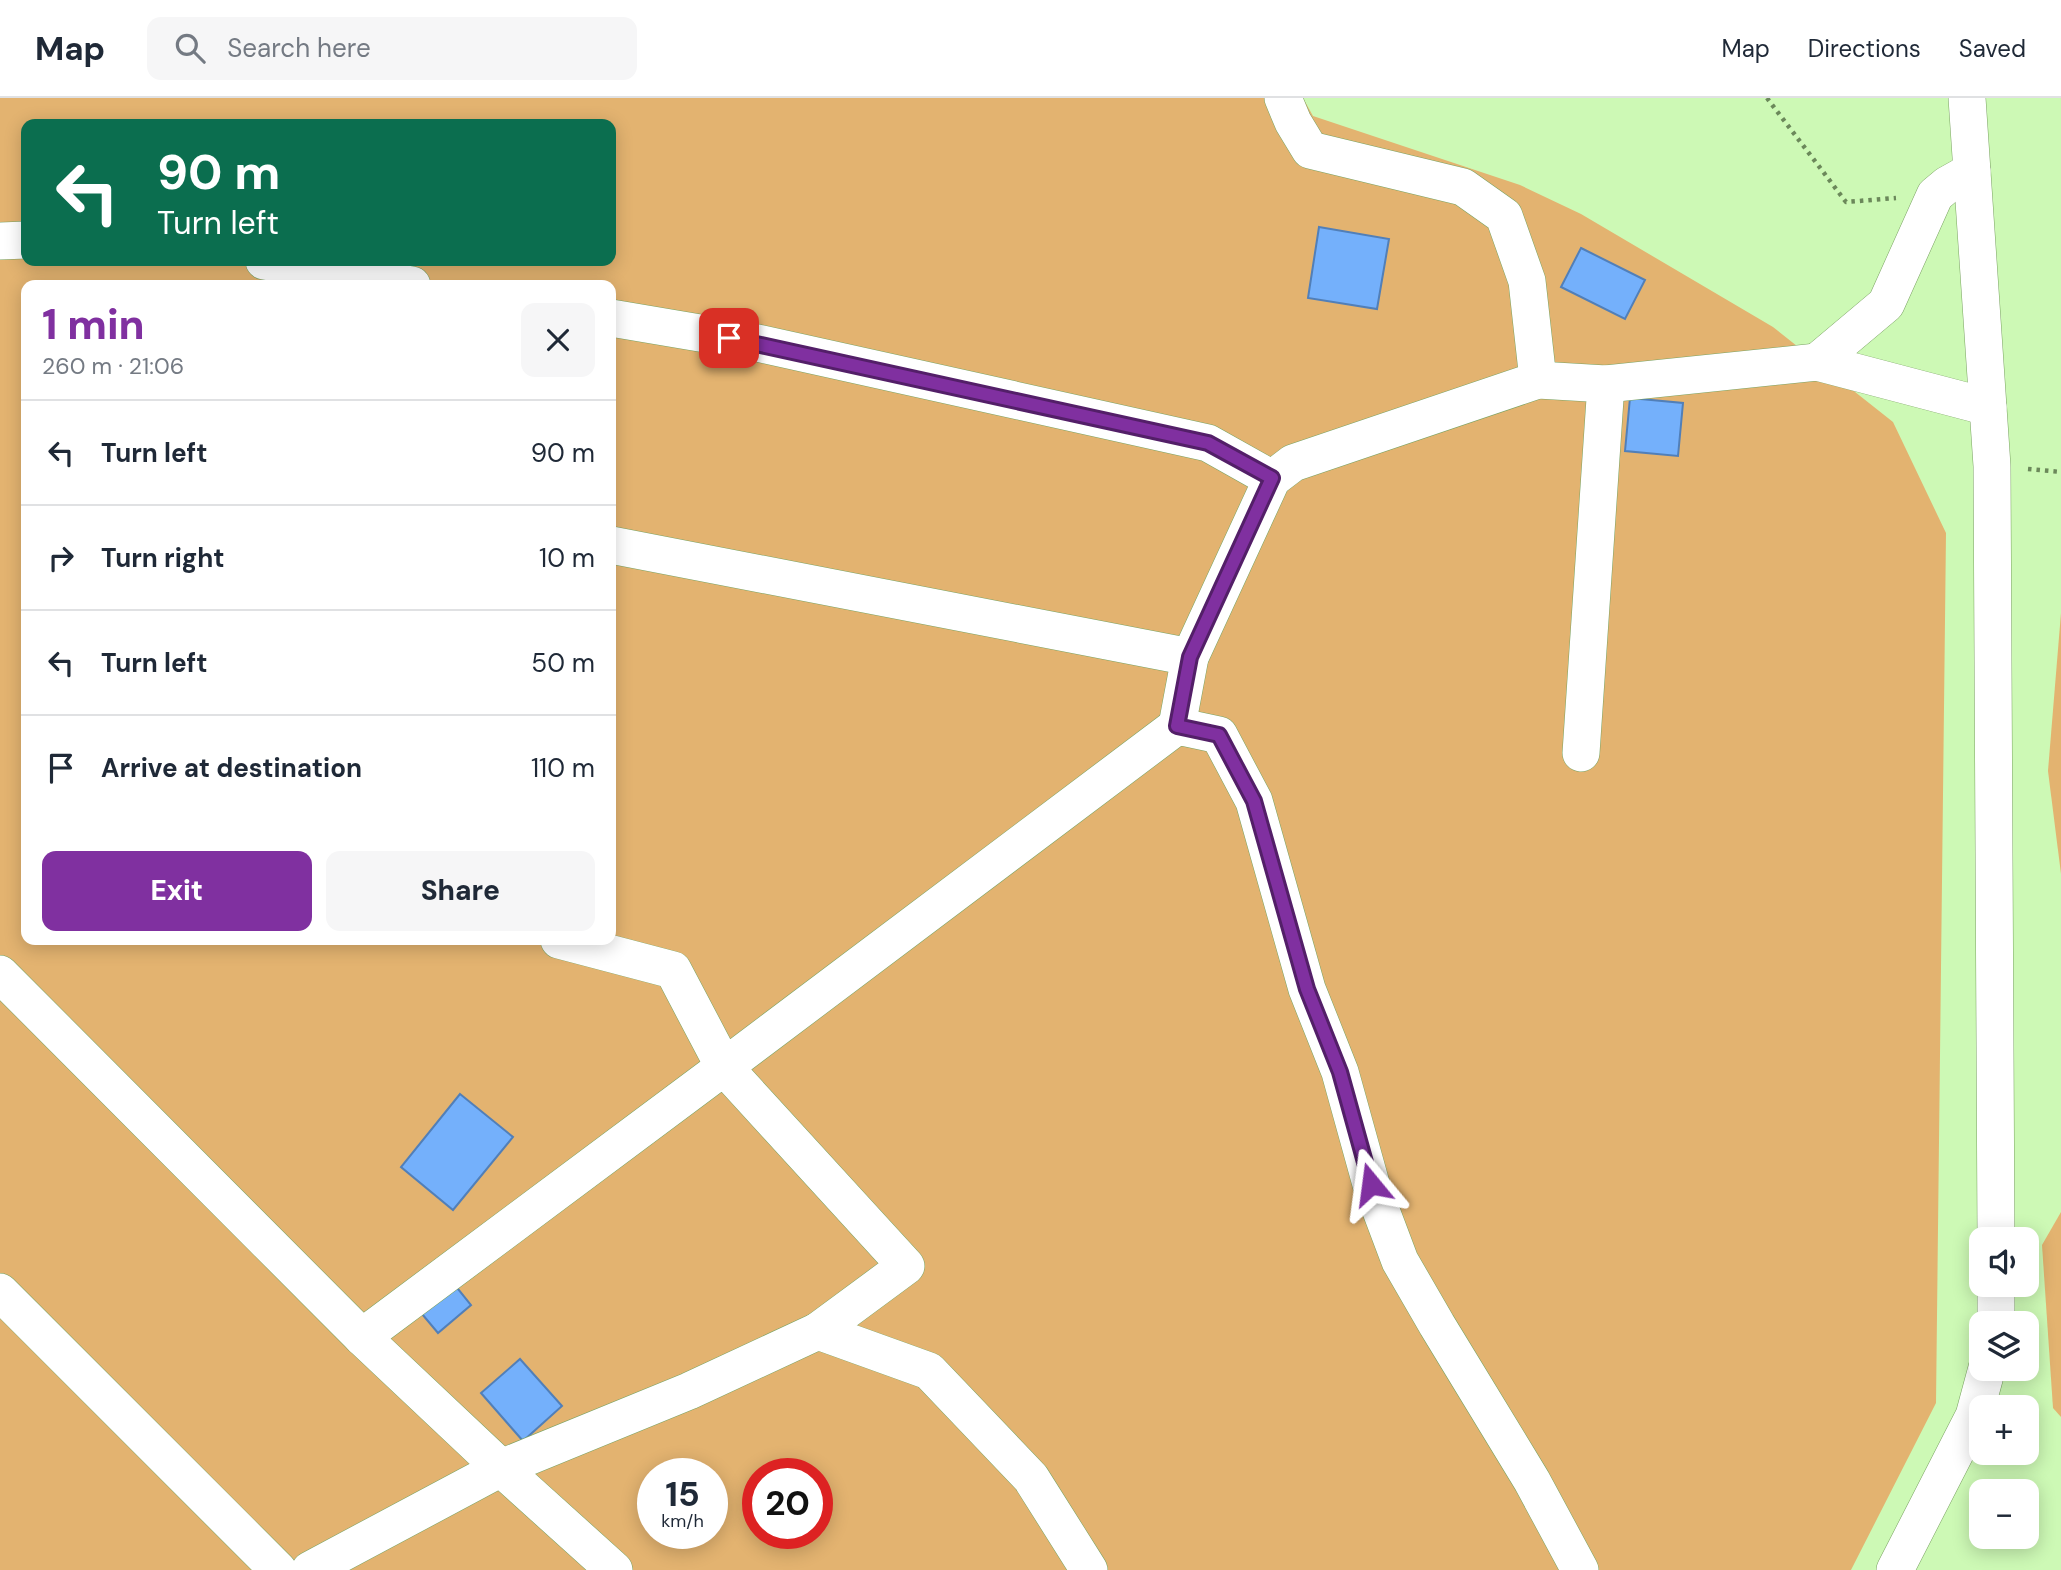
<!DOCTYPE html>
<html lang="en">
<head>
<meta charset="utf-8">
<style>
	:root { --surface:#fff; --page:#f6f6f7; --text:#1f2937; --muted:#747a83; --line:#e0e1e3; --accent:#8030a0 }
	body { margin:0; font-family:"DM Sans",sans-serif; background:var(--page); color:var(--text); height:100vh; display:flex; flex-direction:column; font-size:26px; white-space:nowrap }
	* { box-sizing:border-box; margin:0 }
	p { font-size:23px; color:var(--muted) }
	.icon { flex:none; width:38px; height:38px; fill:none; stroke:currentColor; stroke-width:2; stroke-linecap:round; stroke-linejoin:round }
	.map { position:relative; flex:1; overflow:hidden }
	.panel { position:absolute; left:21px; top:182px; width:595px; height:665px; display:flex; flex-direction:column; background:var(--surface); border-radius:14px; box-shadow:0 4px 18px #0003 }
	.panel>* { flex:none }
	.hud { position:absolute; left:21px; top:21px; width:595px; height:147px; border-radius:14px; box-shadow:0 4px 18px #0003; background:#0b6e4f; color:#fff; overflow:hidden }
	.fabs { position:absolute; left:1969px; top:1129px; display:grid; gap:14px }
	.fabs a { display:grid; place-items:center; width:70px; height:70px; border-radius:14px; background:var(--surface); box-shadow:0 4px 18px #0003; font-size:35px }
	.speed { position:absolute; left:637px; top:1360px; display:flex; gap:14px; font-size:35px; font-weight:700; text-align:center }
	.speed>* { display:grid; place-content:center; width:91px; height:91px; border-radius:50%; background:var(--surface); box-shadow:0 4px 18px #0003; line-height:1 }
	.speed small { font-size:18px; font-weight:400 }
	.speed .limit { border:10px solid #d22; background:#fff; color:#111 }
	.pin { position:absolute; display:grid; place-items:center; width:60px; height:60px; color:#fff; margin:-30px; border-radius:14px; box-shadow:0 4px 10px #0006 }
	.me { position:absolute; width:77px; margin:-38px; rotate:344deg; stroke-linejoin:round; filter:drop-shadow(0 0 5px #0008) }
	.turn { display:flex; align-items:center; gap:24px; height:147px; padding:0 21px; font-size:32px }
	.turn .icon { width:91px; height:91px; stroke-width:2.5 }
	.turn b { display:block; font-size:49px; line-height:60px }
	.round { display:grid; place-items:center; flex:none; width:74px; height:74px; border-radius:14px; background:var(--page) }
	.overview { display:flex; align-items:center; justify-content:space-between; height:119px; padding:0 21px }
	h1 { font-size:42px; font-weight:800; line-height:52px; color:var(--accent) }
	.primary-button { display:flex; gap:14px; margin-top:auto; padding:14px 21px }
	.primary-button a { flex:1; height:80px; border-radius:14px; background:var(--accent); color:#fff; font-size:28px; font-weight:800; line-height:80px; text-align:center }
	.primary-button a+a { background:var(--page); color:var(--text) }
	ul { padding:0; list-style:none }
	li { display:flex; align-items:center; gap:21px; height:105px; padding:0 21px; border-top:2px solid var(--line) }
	li div { flex:1 }
	li b { display:block; font-size:26px }
	li em { font-style:normal }
	header { display:flex; align-items:center; gap:42px; box-sizing:border-box; height:98px; padding:0 35px; background:var(--surface); border-bottom:2px solid var(--line) }
	header strong { font-size:33px }
	nav { display:flex; gap:38px; margin-inline-start:auto; font-size:24px }
	.search { width:490px; height:63px; background:var(--page); display:flex; align-items:center; gap:18px; box-sizing:border-box; padding:0 24px; border-radius:14px; color:var(--muted); font-size:26px }
	.map>svg:first-child { display:block }
	.green { fill:#e3b370; fill-rule:evenodd }
	.building { fill:#74b0fb; stroke:#517fb8; stroke-width:2 }
	.lines { fill:none; stroke-linecap:round; stroke-linejoin:round }
	.minor-casing { stroke:#7aa362; stroke-width:38 }
	.path { stroke:#6b885a; stroke-width:4.5; stroke-dasharray:3.5 5; stroke-linecap:butt }
	.minor { stroke:#fff; stroke-width:37 }
	.route-casing { stroke:#531f68; stroke-width:18 }
	.route { stroke:#8030a0; stroke-width:12 }
</style>
</head>
<body>
<header>
<strong>Map</strong>
<div class="search"><svg class="icon" aria-label="search" viewBox="0 0 24 24"><circle cx="10" cy="10" r="6"/><path d="M15 15l6 6"/></svg>Search here</div>
<nav><a>Map</a><a>Directions</a><a>Saved</a></nav>
</header>
<div class="map">
<svg width="2061" height="1472" viewBox="0 0 2061 1472">
	<rect width="100%" height="100%" fill="#cdf9b5"/>
	<g class="green">
		<path d="M0,0H1303L1313,18L1520,87L1581,116L1773,229L1893,324L1946,435L1936,1305L1851,1472H0ZM26,26H611V163H26ZM26,187H611V842H26ZM653,1376H712V1435H653ZM758,1376H817V1435H758Z"/>
		<polygon points="2061,515 2061,776 2048,673"/>
		<polygon points="2061,1114 2061,1319 2053,1310 2042,1147"/>
	</g>
	<g class="building">
		<polygon points="1319,129 1389,141 1377,211 1308,200"/>
		<polygon points="1581,150 1645,182 1625,221 1561,189"/>
		<polygon points="1630,300 1683,305 1678,358 1625,353"/>
		<polygon points="460,996 513,1039 453,1112 401,1069"/>
		<polygon points="450,1181 471,1207 438,1235 417,1210"/>
		<polygon points="520,1261 562,1308 523,1343 481,1295"/>
	</g>
	<g class="lines">
		<defs>
			<g id="minor">
				<polyline points="1283,0 1293,24 1310,52 1463,89 1504,118 1527,183 1538,282"/>
				<polyline points="1967,0 1992,368 1996,1141"/>
				<polyline points="0,143 26,142"/>
				<polyline points="264,163 412,187"/>
				<polyline points="611,220 753,244 1208,345 1272,381"/>
				<polyline points="1817,264 1886,206 1935,97 1947,87 1972,73"/>
				<polyline points="1606,286 1817,264 1988,309"/>
				<polyline points="611,447 1190,559"/>
				<polyline points="1177,628 1190,559 1272,381 1293,365 1538,282 1606,286 1581,655"/>
				<polyline points="559,842 673,872 724,969 1177,628 1219,637 1254,703 1307,891 1340,974 1371,1086 1400,1163 1437,1227 1532,1383 1580,1472"/>
				<polyline points="0,876 362,1239 501,1370 689,1293 818,1233 929,1273 1031,1380 1089,1472"/>
				<polyline points="1996,1186 1996,1225"/>
				<polyline points="0,1194 278,1472"/>
				<polyline points="362,1239 724,969 906,1168 818,1233"/>
				<polyline points="310,1472 501,1370 614,1472"/>
				<polyline points="1895,1472 1974,1318 1987,1270"/>
			</g>
		</defs>
		<use href="#minor" class="minor-casing"/>
		<g class="path">
			<polyline points="1767,0 1846,104 1896,100"/>
			<polyline points="2028,371 2061,374"/>
		</g>
		<use href="#minor" class="minor"/>
	</g>
	<g class="lines">
		<defs>
			<polyline id="route" points="729,240 1208,345 1272,380 1190,559 1177,628 1219,637 1254,703 1307,891 1340,974 1371,1086"/>
		</defs>
		<use href="#route" class="route-casing"/>
		<use href="#route" class="route"/>
	</g>
</svg>
<div class="fabs">
<a><svg class="icon" aria-label="sound" viewBox="0 0 24 24"><path d="M4 9h4l5-4v14l-5-4H4zM17 9q2 3 0 6"/></svg></a>
<a><svg class="icon" aria-label="layers" viewBox="0 0 24 24"><path d="M12 4l9 5-9 5-9-5zM3 14l9 5 9-5"/></svg></a>
<a>+</a>
<a>−</a>
</div>
<div class="speed"><div>15<small>km/h</small></div><div class="limit">20</div></div>
<div class="pin" style="left:729px;top:240px;background:#d93025"><svg class="icon" aria-label="arrive" viewBox="0 0 24 24"><path d="M6 21V4h12l-3 4 3 4H6"/></svg></div>
<svg class="me" style="left:1371px;top:1086px" viewBox="-20 -20 40 40"><path d="M0-17L14 15 0 8-14 15z" fill="#8030a0" stroke="#fff" stroke-width="4"/></svg>
<div class="hud">
<div class="turn"><svg class="icon" aria-label="left" viewBox="0 0 24 24"><path d="M17 20v-9H6M10 6l-5 5 5 5"/></svg><div><b>90 m</b>Turn left</div></div>
</div>
<section class="panel">
<div class="overview"><div><h1>1 min</h1><p>260 m · 21:06</p></div><a class="round"><svg class="icon" aria-label="close" viewBox="0 0 24 24"><path d="M6 6l12 12M18 6L6 18"/></svg></a></div>
<ul>
<li><svg class="icon" aria-label="left" viewBox="0 0 24 24"><path d="M17 20v-9H6M10 6l-5 5 5 5"/></svg><div><b>Turn left</b></div><em>90 m</em></li>
<li><svg class="icon" aria-label="right" viewBox="0 0 24 24"><path d="M7 20v-9h11M14 6l5 5-5 5"/></svg><div><b>Turn right</b></div><em>10 m</em></li>
<li><svg class="icon" aria-label="left" viewBox="0 0 24 24"><path d="M17 20v-9H6M10 6l-5 5 5 5"/></svg><div><b>Turn left</b></div><em>50 m</em></li>
<li><svg class="icon" aria-label="arrive" viewBox="0 0 24 24"><path d="M6 21V4h12l-3 4 3 4H6"/></svg><div><b>Arrive at destination</b></div><em>110 m</em></li>
</ul>
<div class="primary-button"><a>Exit</a><a>Share</a></div>
</section>
</div>
</body>
</html>
